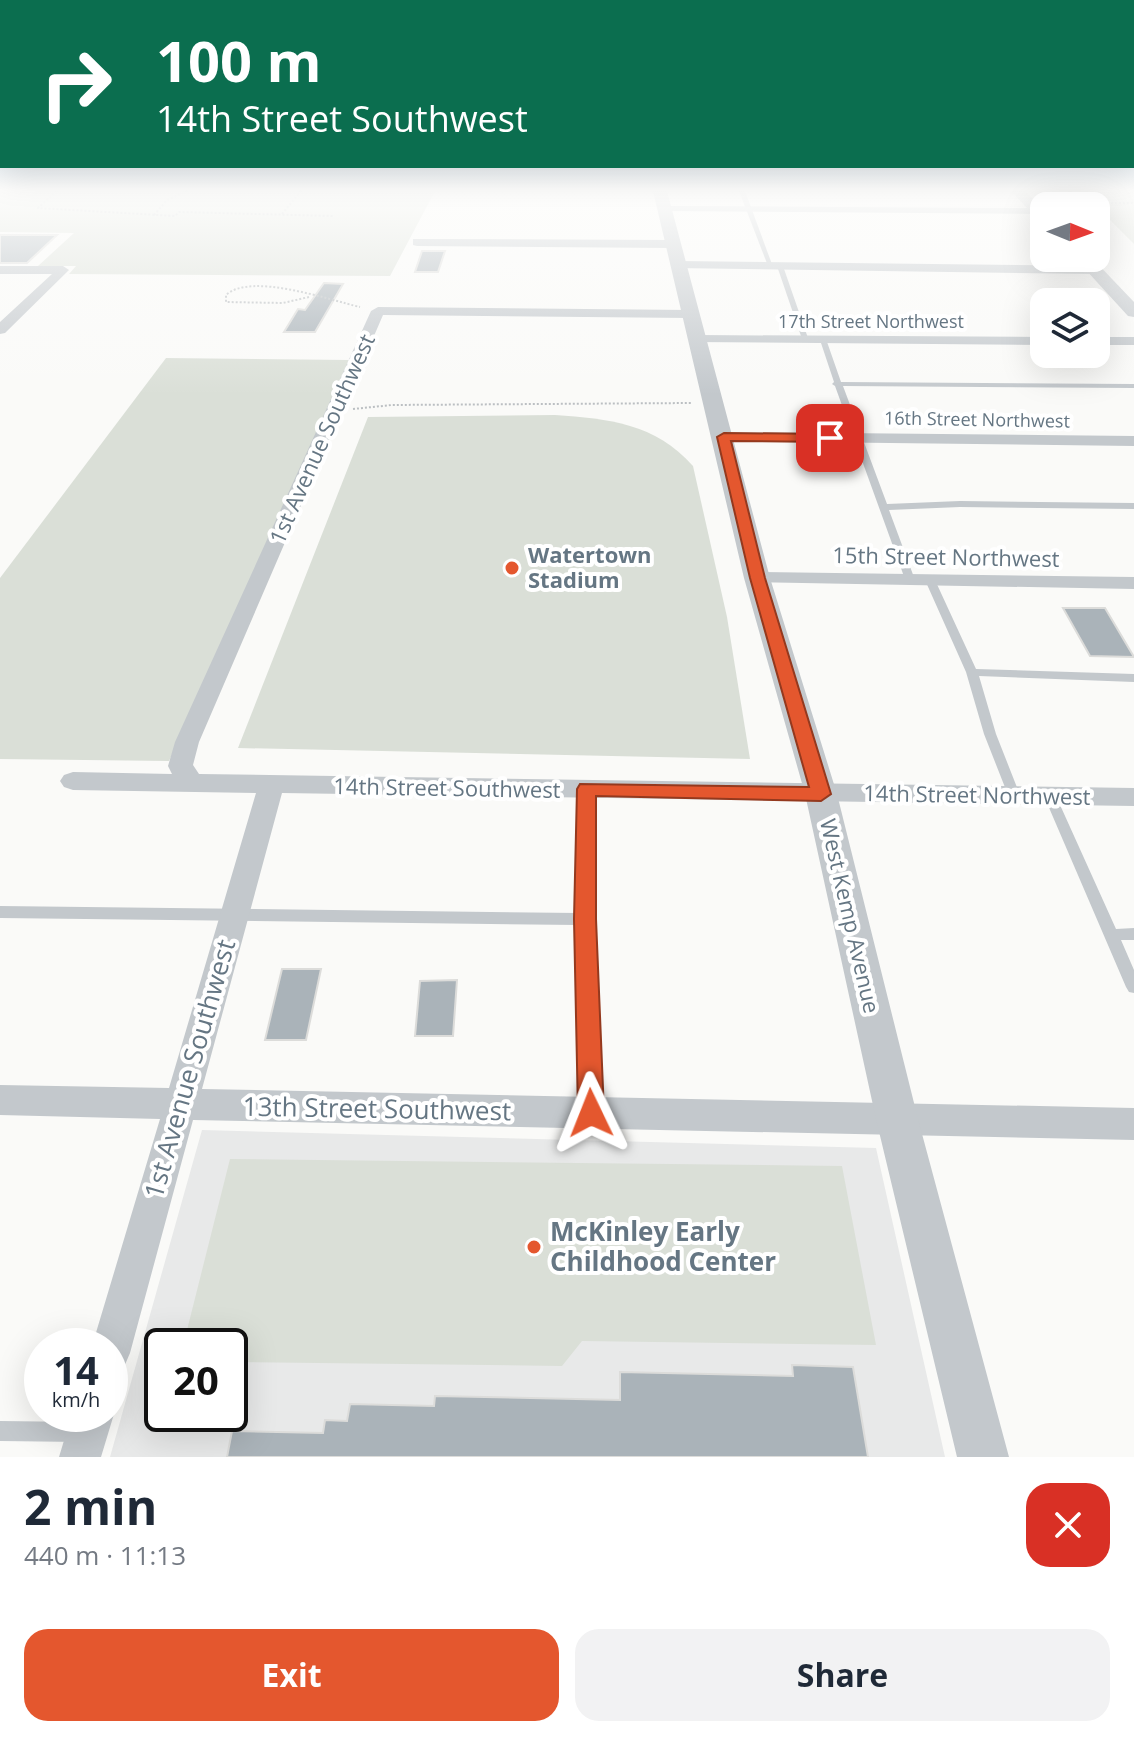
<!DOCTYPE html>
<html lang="en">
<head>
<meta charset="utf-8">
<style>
	:root { --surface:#fff; --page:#f2f2f3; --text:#1f2937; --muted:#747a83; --accent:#e4572e }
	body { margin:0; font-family:"Open Sans",sans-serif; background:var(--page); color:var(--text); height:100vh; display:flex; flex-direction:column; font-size:30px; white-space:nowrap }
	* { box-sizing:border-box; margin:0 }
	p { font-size:26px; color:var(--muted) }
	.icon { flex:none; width:44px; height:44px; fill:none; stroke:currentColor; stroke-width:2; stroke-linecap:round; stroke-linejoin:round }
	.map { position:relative; height:1457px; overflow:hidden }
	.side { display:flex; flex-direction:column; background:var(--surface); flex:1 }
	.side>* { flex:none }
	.top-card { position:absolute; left:0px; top:0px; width:1134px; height:168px; box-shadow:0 8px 32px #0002; background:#0b6e4f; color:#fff; overflow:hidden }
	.needle { width:52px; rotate:91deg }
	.buttons { position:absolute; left:1030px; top:192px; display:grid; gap:16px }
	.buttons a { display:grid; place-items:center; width:80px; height:80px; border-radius:16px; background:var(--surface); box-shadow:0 8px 32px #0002; font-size:40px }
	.speed { position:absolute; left:24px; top:1328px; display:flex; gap:16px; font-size:40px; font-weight:700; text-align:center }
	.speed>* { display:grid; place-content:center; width:104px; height:104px; border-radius:50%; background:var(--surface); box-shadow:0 8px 32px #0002; line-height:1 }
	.speed small { font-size:20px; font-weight:400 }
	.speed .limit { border:4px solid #111; border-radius:12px; background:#fff; color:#111 }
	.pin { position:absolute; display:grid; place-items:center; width:68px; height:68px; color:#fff; margin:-34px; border-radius:16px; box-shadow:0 4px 12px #0006 }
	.me { position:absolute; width:88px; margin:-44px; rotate:358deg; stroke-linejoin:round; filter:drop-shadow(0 0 6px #0008) }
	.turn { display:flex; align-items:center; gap:28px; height:168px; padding:0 24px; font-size:36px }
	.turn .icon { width:104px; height:104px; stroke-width:2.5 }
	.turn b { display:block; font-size:56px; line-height:68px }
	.round { display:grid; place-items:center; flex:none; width:84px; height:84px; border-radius:24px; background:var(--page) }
	.overview { display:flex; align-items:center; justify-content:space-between; height:136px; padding:0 24px }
	h1 { font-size:48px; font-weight:700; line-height:60px }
	.cta { display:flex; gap:16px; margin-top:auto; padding:16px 24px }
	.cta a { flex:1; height:92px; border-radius:24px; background:var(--accent); color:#fff; font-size:32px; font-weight:700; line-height:92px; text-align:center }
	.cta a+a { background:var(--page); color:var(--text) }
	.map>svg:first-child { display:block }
	.built { fill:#e8e9e9; fill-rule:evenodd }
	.green { fill:#dadfd7 }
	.building { fill:#aab3b9; stroke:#dcdcda; stroke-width:2 }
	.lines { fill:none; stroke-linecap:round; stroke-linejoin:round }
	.path { stroke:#bbbfc2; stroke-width:2; stroke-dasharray:2 2; stroke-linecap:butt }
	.service { fill:#c3c8cc; fill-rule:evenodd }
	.minor { fill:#c3c8cc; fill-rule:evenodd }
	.tertiary { fill:#c3c8cc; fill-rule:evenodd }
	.route { fill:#e4572e; stroke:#94391e; stroke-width:2 }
	.poi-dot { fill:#e4572e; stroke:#fff; stroke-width:3 }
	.labels { text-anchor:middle; stroke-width:8; stroke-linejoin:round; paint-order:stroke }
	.far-street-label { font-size:18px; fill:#657683; stroke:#fff }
	.street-label { font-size:22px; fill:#657683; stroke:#fff }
	.poi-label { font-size:22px; font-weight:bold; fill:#657683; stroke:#fff; text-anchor:start }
	.near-street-label { font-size:26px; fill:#657683; stroke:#fff }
	.near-poi-label { font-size:26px; font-weight:bold; fill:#657683; stroke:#fff; text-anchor:start }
</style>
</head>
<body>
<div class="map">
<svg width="1134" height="1457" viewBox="0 0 1134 1457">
	<rect width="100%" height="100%" fill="#fafaf8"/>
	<path class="built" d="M202,1130L876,1148L945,1457H110ZM162,1346H230V1414H162Z"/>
	<g class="green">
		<polygon points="0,191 435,191 390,276 69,274 76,266 38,266 74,233 0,232"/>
		<polygon points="1076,191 1134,191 1134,244 1096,206"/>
		<polygon points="166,358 349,360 169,761 0,759 0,578"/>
		<path d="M555,415C609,419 655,423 693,466L727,617L750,759L238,748L368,417Z"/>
		<polygon points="230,1159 842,1166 876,1345 582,1341 562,1366 230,1362 230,1346 183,1346"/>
	</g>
	<g class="building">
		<polygon points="0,235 57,235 27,263 0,263"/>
		<polygon points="422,251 445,251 438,272 415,272"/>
		<polygon points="324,283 343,284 315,332 284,332 298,309 305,310"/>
		<polygon points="1063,608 1105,608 1134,657 1090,656"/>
		<polygon points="282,969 321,969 306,1040 265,1040"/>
		<polygon points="457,980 453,1036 415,1036 420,981"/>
		<polygon points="792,1365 853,1367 868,1457 227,1457 232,1431 323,1433 325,1420 347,1421 350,1404 434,1406 435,1396 620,1400 620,1372 793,1376"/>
	</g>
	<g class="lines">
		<g class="path">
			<polyline points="57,191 38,208 175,216 179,212 334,216"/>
			<polyline points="1091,203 1134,203"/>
			<polyline points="282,214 301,191"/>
			<polyline points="154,215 167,200 187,191"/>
			<path d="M309,297L283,303L226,302V295C251,272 329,300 360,307"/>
			<polyline points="353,409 392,405 692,403"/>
		</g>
		<g class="service">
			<polygon points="739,191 745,191 773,267 768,266"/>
			<polygon points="780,264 783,266 809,341 802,339 777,266"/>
			<polygon points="819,337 826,339 841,382 1134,384 1134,388 843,386 887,504 960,501 1134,503 1134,509 960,507 889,510 915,580 914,582 906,582 835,386 832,384 834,382"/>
			<polygon points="930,577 935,580 976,669 1134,674 1134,682 979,676 996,734 1020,795 1019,798 1009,798 1008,795 984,734 966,672 925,580"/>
			<polygon points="587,784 592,786 593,789 592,919 599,1113 597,1119 591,1121 585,1119 583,1113 578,925 0,918 0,906 578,913 581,789 582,786"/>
			<polygon points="1050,791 1055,793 1056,796 1116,929 1134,928 1134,940 1121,940 1134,970 1134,993 1129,992 1126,987 1044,796 1045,793"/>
			<polygon points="0,1421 81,1422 88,1425 91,1432 88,1439 81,1442 0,1441"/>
		</g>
		<g class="minor">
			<polygon points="659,206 1037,208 1043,211 1037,214 663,211 659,210"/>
			<polygon points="413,239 672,240 678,244 672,248 417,246 413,245"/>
			<polygon points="678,261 1094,266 1100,270 1094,274 674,268 674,262"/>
			<polygon points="0,266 63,266 69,270 5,333 0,334 0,322 52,274 0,274"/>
			<polygon points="378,307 690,310 697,314 690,318 383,315 199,742 193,765 199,774 1134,788 1134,806 282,793 202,1089 1134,1108 1134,1140 193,1120 130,1353 124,1367 110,1373 110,1346 92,1346 160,1119 0,1115 0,1085 169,1088 256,793 73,790 64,787 60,781 64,775 73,772 172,774 168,766 175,742 371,311"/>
			<polygon points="698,335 1044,337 1044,345 693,342 693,336"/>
			<rect x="1096" y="337" width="38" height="8"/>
			<polygon points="724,432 1134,436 1134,446 718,441 716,437 718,433"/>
			<polygon points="757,572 1134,577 1134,589 750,582 747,578"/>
			<polygon points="110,1405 114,1414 101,1457 59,1457 72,1414 110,1414"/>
		</g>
		<g class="tertiary">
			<polygon points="653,191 667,191 770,578 837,794 918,1119 1009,1457 957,1457 876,1119 805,794 744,578"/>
			<polygon points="1011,191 1025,191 1044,210 1044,222 1039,221"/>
			<polygon points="1075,258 1092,258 1134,302 1134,317 1128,316"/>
		</g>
	</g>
	<linearGradient id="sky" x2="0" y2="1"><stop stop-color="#96bcdc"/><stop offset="0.48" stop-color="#fdfdfc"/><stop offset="1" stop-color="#fdfdfc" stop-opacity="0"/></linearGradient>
	<rect width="1134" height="395" fill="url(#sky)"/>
	<polygon class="route" points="724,433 830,434 836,438 830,442 731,441 765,578 831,794 821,801 596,796 596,919 604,1113 600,1121 591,1125 582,1121 578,1113 574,919 577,789 580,784 809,787 750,578 717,437"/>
	<g class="poi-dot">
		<circle cx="512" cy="568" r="8"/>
		<circle cx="534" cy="1247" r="8"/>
	</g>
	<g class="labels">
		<g class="far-street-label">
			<text x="871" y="328">17th Street Northwest</text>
			<text transform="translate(977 420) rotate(1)" y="6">16th Street Northwest</text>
		</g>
		<g class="street-label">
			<text transform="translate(322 439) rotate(-66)" y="8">1st Avenue Southwest</text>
			<text transform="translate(946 557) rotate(1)" y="8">15th Street Northwest</text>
			<text transform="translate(447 788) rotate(1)" y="8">14th Street Southwest</text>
			<text transform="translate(977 795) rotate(1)" y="8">14th Street Northwest</text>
			<text transform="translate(850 916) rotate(77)" y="8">West Kemp Avenue</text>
		</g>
		<g class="poi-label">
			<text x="528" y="563">Watertown<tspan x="528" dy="25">Stadium</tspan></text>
		</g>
		<g class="near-street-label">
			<text transform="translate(190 1069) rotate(-74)" y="9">1st Avenue Southwest</text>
			<text transform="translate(377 1109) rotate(1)" y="9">13th Street Southwest</text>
		</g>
		<g class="near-poi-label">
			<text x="550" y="1241">McKinley Early<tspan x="550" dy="30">Childhood Center</tspan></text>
		</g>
	</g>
</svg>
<div class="buttons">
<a><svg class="needle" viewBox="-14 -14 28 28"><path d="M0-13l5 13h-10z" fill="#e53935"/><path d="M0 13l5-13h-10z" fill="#747a83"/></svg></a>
<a><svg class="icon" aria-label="layers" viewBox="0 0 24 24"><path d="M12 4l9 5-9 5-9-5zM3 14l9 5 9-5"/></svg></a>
</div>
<div class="speed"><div>14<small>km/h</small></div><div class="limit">20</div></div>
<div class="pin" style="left:830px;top:438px;background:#d93025"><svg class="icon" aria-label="arrive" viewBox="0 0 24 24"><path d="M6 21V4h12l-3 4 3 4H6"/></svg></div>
<svg class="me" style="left:591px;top:1113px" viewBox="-20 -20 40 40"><path d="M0-17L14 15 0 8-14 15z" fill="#e4572e" stroke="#fff" stroke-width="4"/></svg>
<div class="top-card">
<div class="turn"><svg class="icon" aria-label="right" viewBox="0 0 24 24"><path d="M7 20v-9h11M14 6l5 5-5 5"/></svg><div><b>100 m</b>14th Street Southwest</div></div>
</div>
</div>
<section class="side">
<div class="overview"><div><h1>2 min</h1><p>440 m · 11:13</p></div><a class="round" style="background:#d93025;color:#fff"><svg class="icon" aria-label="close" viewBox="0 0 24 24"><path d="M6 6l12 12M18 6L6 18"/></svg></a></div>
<div class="cta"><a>Exit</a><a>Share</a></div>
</section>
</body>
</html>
